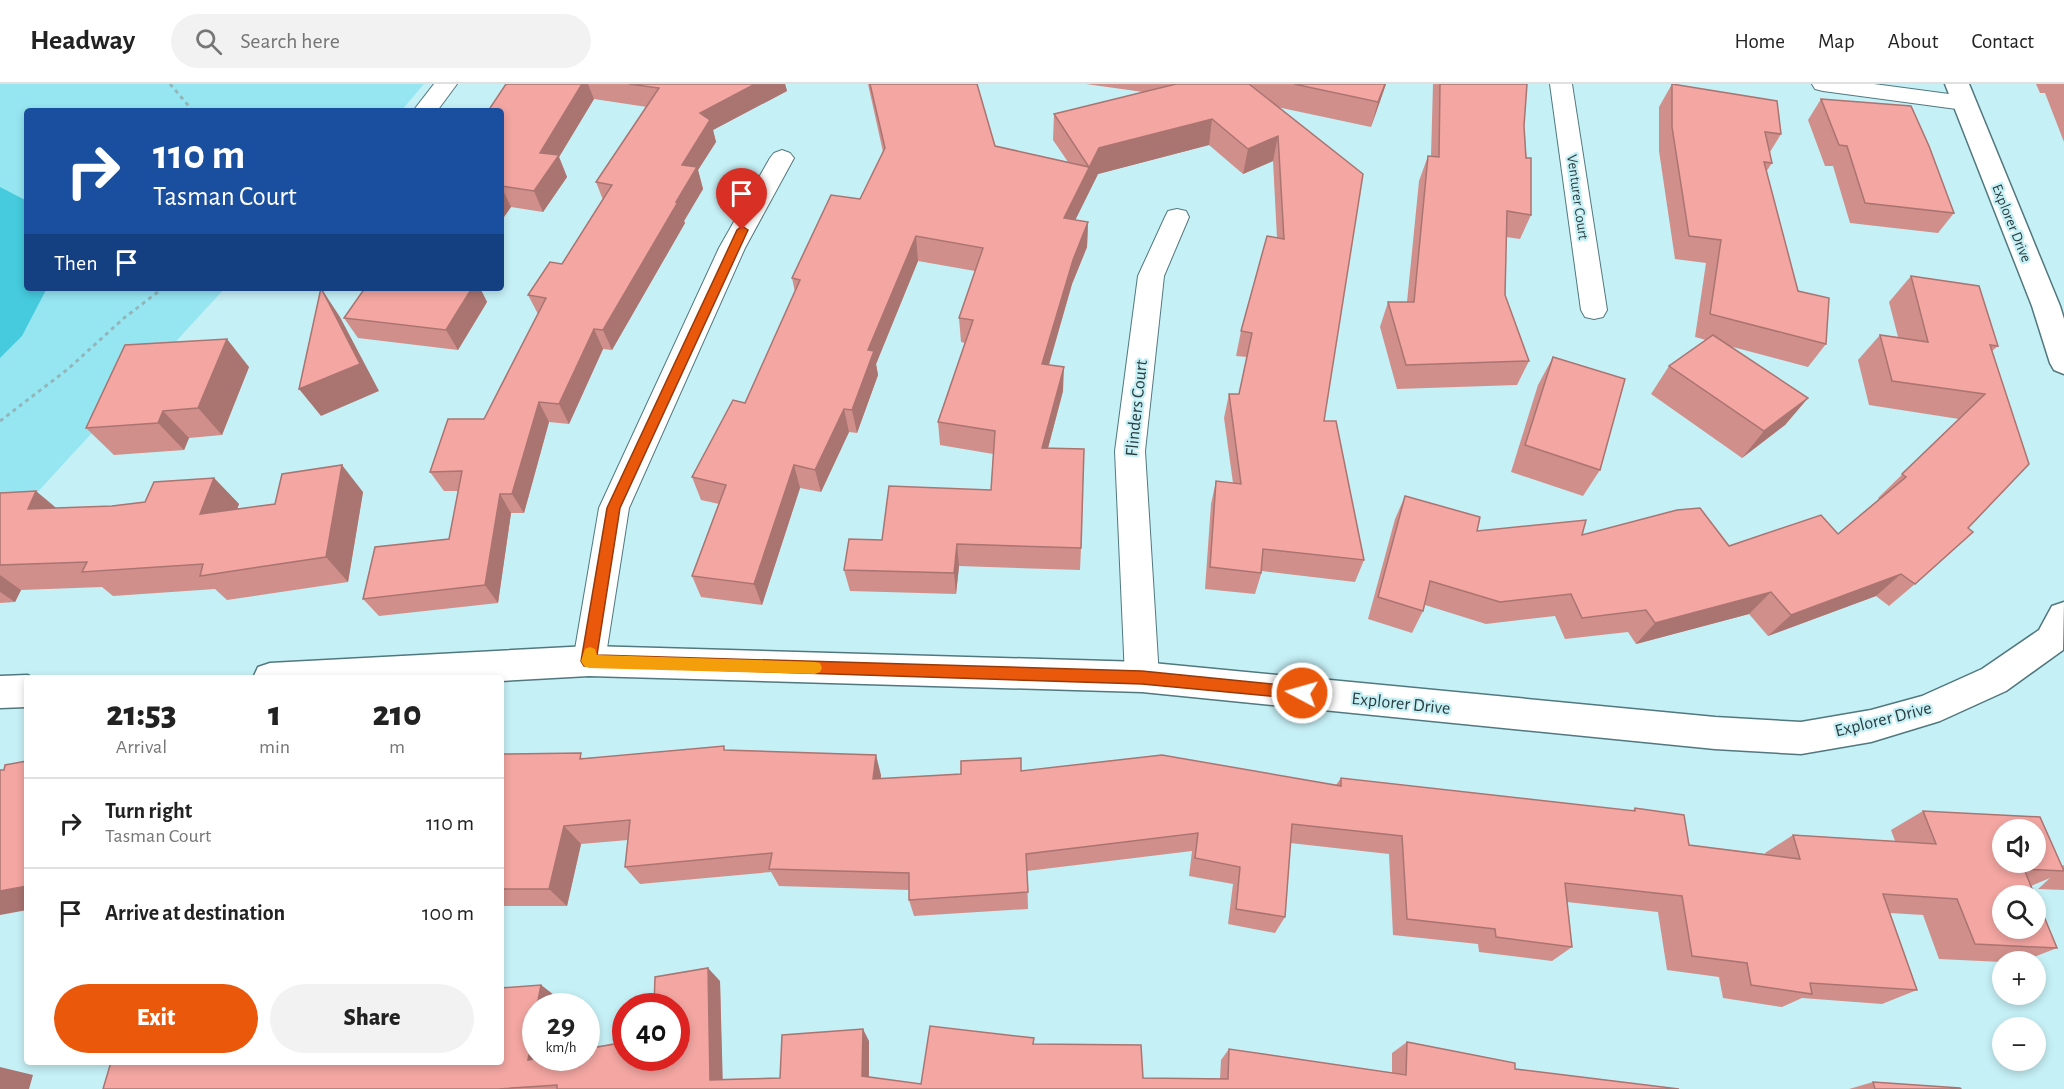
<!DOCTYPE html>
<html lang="en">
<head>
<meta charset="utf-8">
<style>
	:root { --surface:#fff; --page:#f2f2f2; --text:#222; --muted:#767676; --line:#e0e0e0; --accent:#ea580c }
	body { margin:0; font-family:"Alegreya Sans",sans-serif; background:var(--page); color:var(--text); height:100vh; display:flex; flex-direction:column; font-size:22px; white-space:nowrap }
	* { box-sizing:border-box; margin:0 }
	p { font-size:20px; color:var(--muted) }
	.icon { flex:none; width:33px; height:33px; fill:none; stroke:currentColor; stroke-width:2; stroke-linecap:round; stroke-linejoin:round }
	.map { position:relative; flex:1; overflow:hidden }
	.details { position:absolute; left:24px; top:591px; width:480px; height:390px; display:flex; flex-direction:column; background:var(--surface); border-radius:6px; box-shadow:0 3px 9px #0003 }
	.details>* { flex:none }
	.top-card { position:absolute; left:24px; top:24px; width:480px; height:183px; border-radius:6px; box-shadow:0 3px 9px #0003; background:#1a4fa0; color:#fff; overflow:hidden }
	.fabs { position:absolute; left:1992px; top:735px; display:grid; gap:12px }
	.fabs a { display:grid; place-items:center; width:54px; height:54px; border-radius:50%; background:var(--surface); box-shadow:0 3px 9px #0003; font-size:30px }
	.speed { position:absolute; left:522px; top:909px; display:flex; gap:12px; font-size:30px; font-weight:700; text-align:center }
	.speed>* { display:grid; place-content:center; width:78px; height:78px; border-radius:50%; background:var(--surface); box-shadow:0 3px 9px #0003; line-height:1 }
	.speed small { font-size:15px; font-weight:400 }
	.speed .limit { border:9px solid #d22; background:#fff; color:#111 }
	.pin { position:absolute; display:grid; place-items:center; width:51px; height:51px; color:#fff; margin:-62px -26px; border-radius:50% 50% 50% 0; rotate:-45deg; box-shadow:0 0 6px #0007 }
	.pin .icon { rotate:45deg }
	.me { position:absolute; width:66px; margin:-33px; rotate:276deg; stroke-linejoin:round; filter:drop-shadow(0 0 4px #0008) }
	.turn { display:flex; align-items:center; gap:21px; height:126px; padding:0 30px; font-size:27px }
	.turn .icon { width:78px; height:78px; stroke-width:2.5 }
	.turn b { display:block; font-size:42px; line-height:51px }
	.then { display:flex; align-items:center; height:57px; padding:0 30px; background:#0003; gap:12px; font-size:22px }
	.eta { display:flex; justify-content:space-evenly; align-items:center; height:102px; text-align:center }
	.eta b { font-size:36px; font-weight:800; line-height:42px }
	.primary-button { display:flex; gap:12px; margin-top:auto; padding:12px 30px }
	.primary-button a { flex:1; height:69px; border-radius:36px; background:var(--accent); color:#fff; font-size:24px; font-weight:800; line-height:69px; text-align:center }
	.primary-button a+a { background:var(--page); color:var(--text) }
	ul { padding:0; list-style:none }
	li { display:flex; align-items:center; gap:18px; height:90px; padding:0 30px; border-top:2px solid var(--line) }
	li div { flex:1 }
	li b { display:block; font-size:22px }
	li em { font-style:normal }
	header { display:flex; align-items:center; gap:36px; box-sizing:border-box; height:84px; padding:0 30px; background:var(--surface); border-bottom:2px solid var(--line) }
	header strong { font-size:28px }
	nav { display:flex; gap:33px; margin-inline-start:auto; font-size:21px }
	.search { width:420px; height:54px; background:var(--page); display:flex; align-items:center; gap:15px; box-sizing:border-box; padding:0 21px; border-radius:33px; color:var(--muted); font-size:22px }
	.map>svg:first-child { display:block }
	.green { fill:#96e6f2 }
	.water { fill:#45cbdd }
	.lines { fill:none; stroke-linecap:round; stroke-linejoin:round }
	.minor-casing { stroke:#51787e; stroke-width:2 }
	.tertiary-casing { stroke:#51787e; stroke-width:3 }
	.path { stroke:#93b6ba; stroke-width:3; stroke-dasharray:4 4; stroke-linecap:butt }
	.minor { fill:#fff; fill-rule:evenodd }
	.tertiary { fill:#fff; fill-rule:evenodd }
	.wall { fill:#d18f8b }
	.shaded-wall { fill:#aa7471 }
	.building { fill:#f3a6a2; stroke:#aa7471; stroke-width:1.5; fill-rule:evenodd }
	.route { fill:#ea580c; stroke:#983908; stroke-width:1.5 }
	.slow { fill:#f59e0b }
	.labels { text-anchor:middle; stroke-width:4.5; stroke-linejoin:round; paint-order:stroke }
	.far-street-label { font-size:15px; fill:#2c3d3f; stroke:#c5f0f6 }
	.street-label { font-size:18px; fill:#2c3d3f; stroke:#c5f0f6 }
</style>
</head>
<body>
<header>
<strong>Headway</strong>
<div class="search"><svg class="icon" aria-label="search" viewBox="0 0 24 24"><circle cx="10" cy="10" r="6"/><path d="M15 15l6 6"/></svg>Search here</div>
<nav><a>Home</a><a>Map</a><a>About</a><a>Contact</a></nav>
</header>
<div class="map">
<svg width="2064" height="1005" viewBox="0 0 2064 1005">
	<rect width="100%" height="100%" fill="#c5f0f6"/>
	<polygon class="green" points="0,0 424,0 401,27 27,27 27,204 225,204 0,449"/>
	<polygon class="water" points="0,103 27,117 27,204 47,204 22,252 0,274"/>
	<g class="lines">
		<defs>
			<g id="minor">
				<polygon points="434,0 457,0 437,27 413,27"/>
				<polygon points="1550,0 1572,0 1607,226 1603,233 1594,235 1585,233 1581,226"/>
				<polygon points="1812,0 1874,0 1964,12 1972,14 1975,19 1972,24 1964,26 1823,7 1815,5"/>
				<polygon points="782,66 790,69 794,74 745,164 629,424 605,577 601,587 589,591 577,587 573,577 599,424 719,164 770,74 774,69"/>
				<polygon points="1177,125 1186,127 1189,133 1164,192 1145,367 1159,593 1154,603 1142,608 1130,603 1125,593 1115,367 1138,192 1165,133 1168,127"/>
			</g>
			<g id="tertiary">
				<polygon points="1945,0 1969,0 2060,222 2064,235 2064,290 2054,286 2050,279 2032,222"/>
				<polygon points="2064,518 2063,566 2006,607 1940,637 1871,658 1801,670 1715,665 1142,608 589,592 501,597 501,594 253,594 258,583 270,579 589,562 1142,578 1715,633 1801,638 1871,626 1922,612 1982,585 2039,546 2052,522"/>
				<polygon points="27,591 34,594 27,594 27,623 0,624 0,592"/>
			</g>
		</defs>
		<use href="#minor" class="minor-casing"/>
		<use href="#tertiary" class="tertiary-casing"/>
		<g class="path">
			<polyline points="170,0 193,27"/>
			<polyline points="0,337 68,285 124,234 163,204"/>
		</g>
		<use href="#minor" class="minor"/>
		<use href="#tertiary" class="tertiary"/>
	</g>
	<g class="wall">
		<polygon points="506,0 785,0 787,7 713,46 716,58 698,86 703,105 684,137 685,139 612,266 603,265 569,340 549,338 524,429 511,429 498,519 379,532 363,515 449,455 458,407 444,407 430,388 484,335 538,230 528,211 562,180 603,116 596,98 647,23 594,15 559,73 567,93 543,128 511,123 501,137 501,27"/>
		<polygon points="868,0 977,0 995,62 1068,78 1053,56 1054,30 1143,8 1086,0 1386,0 1371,43 1277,23 1324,337 1364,476 1355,498 1262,487 1255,510 1205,505 1211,420 1216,397 1233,399 1224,334 1229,310 1239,310 1247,273 1236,272 1241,247 1277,154 1273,77 1243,90 1209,61 1098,90 1075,136 1088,138 1087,163 1072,200 1049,281 1063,307 1048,364 1081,464 1080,486 959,482 956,510 850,507 844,486 882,456 991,406 993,370 940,361 938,338 965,259 961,258 959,234 975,187 918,177 876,280 878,291 857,349 849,348 821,408 800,404 762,521 701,513 692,492 719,420 701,416 692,393 745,319 795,208 792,194 860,115 883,68"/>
		<polygon points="1433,0 1527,0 1524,42 1531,131 1520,155 1506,153 1505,211 1529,277 1517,301 1397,305 1380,243 1388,218 1407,218 1419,97 1428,72 1431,72"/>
		<polygon points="1672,0 1781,50 1770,68 1772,79 1766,88 1798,207 1826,260 1808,283 1729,262 1808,314 1785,341 1742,374 1651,310 1669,282 1706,256 1695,253 1706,179 1675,175 1659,67 1659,23"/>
		<polygon points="2036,0 2064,0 2064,58 2045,9 2040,9"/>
		<polygon points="1821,15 1954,129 1938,149 1850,139 1833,82 1825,82 1808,36"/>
		<polygon points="1911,192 1998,262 1992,267 1968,444 1915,500 1889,522 1876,512 1768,552 1749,530 1636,560 1628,548 1565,555 1555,532 1486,540 1425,521 1423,527 1412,549 1368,535 1395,435 1405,412 1477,447 1582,451 1729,462 1838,450 1879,415 1878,414 1959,335 1869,321 1858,276 1880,251 1898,253 1889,218"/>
		<polygon points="365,204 480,204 487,218 458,266 358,254 344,234"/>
		<polygon points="1553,273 1600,386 1583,412 1511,388 1538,301"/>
		<polygon points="249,283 222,351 189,354 184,366 114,371 86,344"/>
		<polygon points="214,394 239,420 237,425 363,408 348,498 227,516 215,505 113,512 102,503 21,506 15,518 0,519 0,409 56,424 112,422 145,418"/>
		<polygon points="726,666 881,691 881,695 1021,687 1336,701 1341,694 1632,727 1635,724 1689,761 1765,770 1765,769 1793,751 1895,757 1891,746 1923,727 2062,782 2064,781 2064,806 2038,805 2050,794 2031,802 2057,864 2021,878 2002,878 1939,875 1923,831 1890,829 1917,906 1882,920 1802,914 1782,923 1723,914 1719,893 1667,886 1658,828 1567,818 1572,863 1552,877 1479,868 1478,860 1393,851 1389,770 1290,759 1285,833 1275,849 1228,840 1233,800 1189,792 1192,767 1027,787 1028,825 914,832 909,816 909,806 779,802 771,788 640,800 625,783 628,756 581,760 567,822 501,822 501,670 585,674"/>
		<polygon points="720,897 722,995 780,994 869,957 869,993 921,1000 1034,960 1143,994 1220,995 1221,976 1229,965 1392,989 1392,969 1407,958 1515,985 1679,1005 103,1005 501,978 541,901 559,915 536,974 676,974"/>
		<polygon points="1873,998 1961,1005 1849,1005"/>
	</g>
	<g class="shaded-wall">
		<polygon points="582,0 588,0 594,15 559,73 567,93 543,128 534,107 540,69"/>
		<polygon points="755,0 785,0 787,7 713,46 716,58 698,86 703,105 684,137 685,139 612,266 603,246 676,118 682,81 700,29"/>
		<polygon points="1385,0 1386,0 1371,43 1378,18"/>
		<polygon points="1212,35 1209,61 1098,90 1064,159 1064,134 1099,64"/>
		<polygon points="1278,52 1273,77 1243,90 1248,65"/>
		<polygon points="501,102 511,123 501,137"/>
		<polygon points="1088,138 1087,163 1072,200 1042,304 1042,280 1073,176"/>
		<polygon points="916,152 918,177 876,280 878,291 857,349 852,326 868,266"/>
		<polygon points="321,204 340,233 379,307 321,332 299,305"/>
		<polygon points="472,204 480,204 487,218 458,266 446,246"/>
		<polygon points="594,245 603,265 569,340 559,320"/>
		<polygon points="227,255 249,283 222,351 198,324"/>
		<polygon points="1064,283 1063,307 1042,387 1042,364"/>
		<polygon points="1808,314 1785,341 1742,374 1764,347"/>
		<polygon points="539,318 549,338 524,429 512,410"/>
		<polygon points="844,325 849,348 821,408 815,386"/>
		<polygon points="163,327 189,354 184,366 158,339"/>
		<polygon points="342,381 363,408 348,498 326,473"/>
		<polygon points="794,381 800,404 762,521 754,500"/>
		<polygon points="214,394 239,420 226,456 200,430"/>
		<polygon points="36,407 67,433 28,425"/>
		<polygon points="500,410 511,429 498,519 485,501"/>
		<polygon points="957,460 959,482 956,510 954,489"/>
		<polygon points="1901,490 1876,512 1768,552 1791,531"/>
		<polygon points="0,491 21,506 15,518 0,508"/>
		<polygon points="1771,508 1749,530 1636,560 1655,539"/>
		<polygon points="876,671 881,691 878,715 873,695"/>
		<polygon points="564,742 581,760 567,822 549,805"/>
		<polygon points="27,802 27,826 0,831 0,807"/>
		<polygon points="708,884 720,897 723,1005 710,996"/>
		<polygon points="541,901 559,915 558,922 537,922"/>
		<polygon points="536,932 536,974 550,974 528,976"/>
		<polygon points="863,945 869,957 869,1002 862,992"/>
		<polygon points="0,983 33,991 29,1005 0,1005"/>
	</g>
	<g class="building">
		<polygon points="506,0 582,0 540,69 559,71 534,107 501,102 501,27 488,27"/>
		<polygon points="629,0 755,0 700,29 710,36 682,81 697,83 676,118 678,118 603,246 594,245 559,320 539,318 512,410 500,410 485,501 363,515 375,463 449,455 462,387 430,388 448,335 484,335 546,214 528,211 550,178 562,180 612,101 596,98 659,4"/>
		<polygon points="870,0 977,0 995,62 1089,83 1054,30 1176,0 1249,0 1363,90 1324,337 1336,337 1364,476 1263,465 1261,489 1210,483 1216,397 1241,400 1229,310 1239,310 1252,249 1241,247 1267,152 1284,155 1278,52 1248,65 1212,35 1099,64 1064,134 1088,138 1073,176 1042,280 1064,283 1042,364 1084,365 1081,464 957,460 954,489 844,486 849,455 882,456 889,402 991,406 995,347 938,338 973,236 959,234 983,164 916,152 868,266 874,267 852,326 844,325 815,386 794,381 754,500 692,492 726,401 692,393 733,316 745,319 800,196 792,194 831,111 860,115 885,64"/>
		<polygon points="1294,0 1385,0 1378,18"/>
		<polygon points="1440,0 1527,0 1524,42 1526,74 1531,74 1531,131 1507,127 1505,211 1529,277 1406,281 1388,218 1414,218 1428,72 1439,73"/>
		<polygon points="1672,0 1777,17 1781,50 1765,48 1772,79 1764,78 1798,207 1829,214 1826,260 1710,230 1721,156 1689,152 1672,43"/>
		<polygon points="1821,15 1911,22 1929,62 1954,129 1865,119 1847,62 1839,61"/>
		<polygon points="1911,192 1979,202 1998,262 1990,261 2029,380 1968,444 1973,448 1915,500 1901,490 1791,531 1771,508 1655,539 1646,526 1582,534 1571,510 1500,518 1430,497 1423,527 1378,513 1405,412 1480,433 1477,447 1586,436 1582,451 1677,426 1700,424 1729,462 1821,431 1838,450 1906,393 1902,390 1985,310 1892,297 1880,251 1928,258"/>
		<polygon points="321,204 360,280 299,305"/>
		<polygon points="365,204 472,204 446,246 344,234"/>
		<polygon points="1713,251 1808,314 1764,347 1669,282"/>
		<polygon points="227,255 198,324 163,327 158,339 86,344 125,261"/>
		<polygon points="1553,273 1625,295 1600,386 1525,361"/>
		<polygon points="342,381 326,473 200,492 203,480 82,488 87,478 0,481 0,409 36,407 28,425 112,422 145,418 154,398 214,394 200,430 275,420 282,390"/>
		<path d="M724,662V666L876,671L873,695L961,690V677L1021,674V687L1162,671L1341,702V694L1635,727V724L1684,731L1689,761L1800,775L1793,751L1936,760L1923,727L2040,733L2064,787L2024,785L2035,812H2002V844H2036V813L2057,864L1975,860L1957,815L1883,810L1917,906L1810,899L1812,910L1751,901L1747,879L1692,872L1682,812L1565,799L1572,863L1496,853L1495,845L1407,835L1402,752L1292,740L1285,833L1236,825L1240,783L1195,774L1198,749L1026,770L1028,808L909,816V789L769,785L772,769L625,783L630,736L564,742L549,805H501V670L581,669L580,675ZM2002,746H2036V778H2002Z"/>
		<polygon points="27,677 27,802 0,807 0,686 4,686 5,681"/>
		<polygon points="708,884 710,996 780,994 782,951 863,945 862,992 921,1000 930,942 1034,954 1033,960 1141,961 1143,994 1228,995 1229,965 1406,991 1407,958 1515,979 1515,985 1679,1005 557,1005 557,1001 498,1005 103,1005 111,978 501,978 501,904 541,901 537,922 536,922 536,932 528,976 539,974 586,974 586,965 626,958 626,974 676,974 676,922 654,922 655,893"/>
		<polygon points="1873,998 1960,1004 1961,1005 1875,1005"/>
	</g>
	<polygon class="route" points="742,142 748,146 620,424 597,571 1142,587 1302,603 1308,604 1310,609 1308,614 1302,615 1142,600 584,582 581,577 607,424 737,146"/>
	<polygon class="slow" points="590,563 595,565 597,571 815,578 820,579 822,584 820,588 815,590 589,584 584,582 581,577 585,565"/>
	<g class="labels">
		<g class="far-street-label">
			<text transform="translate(1578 113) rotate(82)" y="5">Venturer Court</text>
			<text transform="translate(2012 139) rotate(68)" y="5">Explorer Drive</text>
		</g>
		<g class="street-label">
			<text transform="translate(1136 324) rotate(-84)" y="6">Flinders Court</text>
			<text transform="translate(1401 619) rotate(6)" y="6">Explorer Drive</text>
			<text transform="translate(1883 635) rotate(-14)" y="6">Explorer Drive</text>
		</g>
	</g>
</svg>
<div class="fabs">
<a><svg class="icon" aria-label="sound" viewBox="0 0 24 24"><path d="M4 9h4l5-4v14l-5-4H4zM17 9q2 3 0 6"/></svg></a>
<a><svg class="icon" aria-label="search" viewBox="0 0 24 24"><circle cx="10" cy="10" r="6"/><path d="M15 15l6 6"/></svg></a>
<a>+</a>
<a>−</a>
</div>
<div class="speed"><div>29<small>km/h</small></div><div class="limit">40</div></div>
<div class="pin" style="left:742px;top:146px;background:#d93025"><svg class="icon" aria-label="arrive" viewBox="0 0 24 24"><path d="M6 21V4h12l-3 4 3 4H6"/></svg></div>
<svg class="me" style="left:1302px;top:609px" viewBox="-20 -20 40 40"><circle r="17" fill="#ea580c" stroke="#fff" stroke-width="3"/><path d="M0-11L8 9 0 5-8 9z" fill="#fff"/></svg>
<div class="top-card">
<div class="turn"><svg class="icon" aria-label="right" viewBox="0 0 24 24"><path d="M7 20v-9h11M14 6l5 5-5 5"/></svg><div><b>110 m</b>Tasman Court</div></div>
<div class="then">Then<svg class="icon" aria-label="arrive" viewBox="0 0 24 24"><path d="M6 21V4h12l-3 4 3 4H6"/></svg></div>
</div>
<section class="details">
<div class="eta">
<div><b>21:53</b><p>Arrival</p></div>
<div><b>1</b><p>min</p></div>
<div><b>210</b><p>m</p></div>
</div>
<ul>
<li><svg class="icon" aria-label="right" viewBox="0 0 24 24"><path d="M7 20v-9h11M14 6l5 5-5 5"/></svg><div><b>Turn right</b><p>Tasman Court</p></div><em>110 m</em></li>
<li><svg class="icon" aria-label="arrive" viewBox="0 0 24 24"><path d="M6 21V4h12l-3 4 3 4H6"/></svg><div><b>Arrive at destination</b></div><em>100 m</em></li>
</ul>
<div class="primary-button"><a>Exit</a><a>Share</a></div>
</section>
</div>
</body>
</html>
